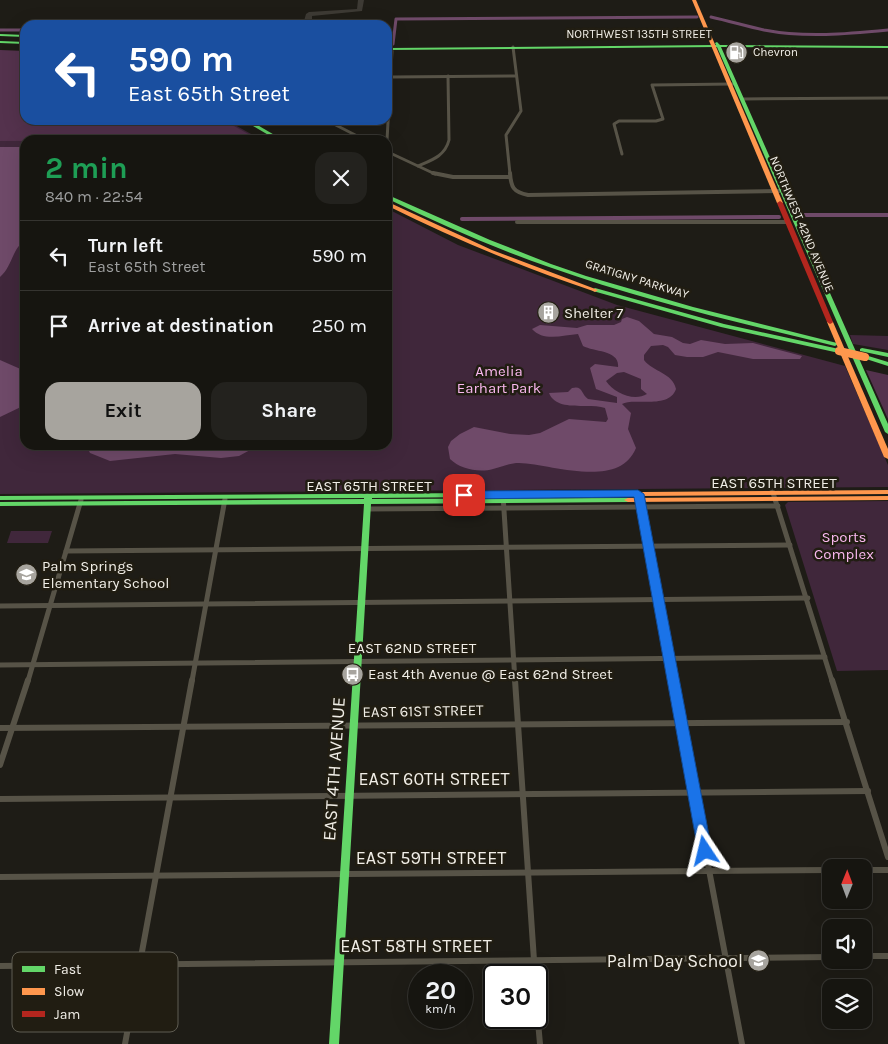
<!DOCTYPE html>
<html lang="en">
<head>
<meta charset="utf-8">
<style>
	:root { --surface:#161510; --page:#23221e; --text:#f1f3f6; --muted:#9e9f9f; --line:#353430; --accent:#a7a49e }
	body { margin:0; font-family:Karla,sans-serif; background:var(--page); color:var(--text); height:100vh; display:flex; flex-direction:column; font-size:19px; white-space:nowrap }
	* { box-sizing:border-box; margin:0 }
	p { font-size:16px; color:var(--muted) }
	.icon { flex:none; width:28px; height:28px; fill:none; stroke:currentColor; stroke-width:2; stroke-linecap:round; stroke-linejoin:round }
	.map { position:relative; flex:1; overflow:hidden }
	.sheet { position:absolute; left:20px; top:135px; width:372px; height:315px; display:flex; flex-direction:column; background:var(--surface); border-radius:15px; box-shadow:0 5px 20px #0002,0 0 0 1px var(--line) }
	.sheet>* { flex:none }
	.banner { position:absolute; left:20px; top:20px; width:372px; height:105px; border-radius:15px; box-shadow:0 5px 20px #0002,0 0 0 1px var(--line); background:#1a4fa0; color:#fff; overflow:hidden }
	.needle { width:32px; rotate:1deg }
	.tools { position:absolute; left:822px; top:859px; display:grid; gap:10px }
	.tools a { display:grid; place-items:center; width:50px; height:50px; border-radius:10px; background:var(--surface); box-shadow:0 5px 20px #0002,0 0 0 1px var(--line); font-size:25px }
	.speed { position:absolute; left:408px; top:964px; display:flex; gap:10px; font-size:25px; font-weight:700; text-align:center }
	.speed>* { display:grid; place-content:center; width:65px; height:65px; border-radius:50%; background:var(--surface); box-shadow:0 5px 20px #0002,0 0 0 1px var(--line); line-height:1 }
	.speed small { font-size:12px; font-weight:400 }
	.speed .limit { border:2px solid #111; border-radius:8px; background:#fff; color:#111 }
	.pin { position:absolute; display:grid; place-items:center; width:42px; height:42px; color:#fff; margin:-21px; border-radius:10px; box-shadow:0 2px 8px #0006 }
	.me { position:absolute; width:55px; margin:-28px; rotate:350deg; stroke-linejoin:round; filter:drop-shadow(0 0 4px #0008) }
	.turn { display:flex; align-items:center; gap:18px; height:105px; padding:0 25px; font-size:22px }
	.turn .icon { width:65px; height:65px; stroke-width:2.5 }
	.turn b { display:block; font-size:35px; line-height:42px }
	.round { display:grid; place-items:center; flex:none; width:52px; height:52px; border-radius:15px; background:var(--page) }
	.summary { display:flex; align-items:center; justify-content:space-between; height:85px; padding:0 25px }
	h1 { font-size:30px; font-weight:700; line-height:38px; color:#1e9e55 }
	.primary-button { display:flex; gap:10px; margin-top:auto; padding:10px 25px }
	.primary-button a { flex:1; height:58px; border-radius:15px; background:var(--accent); color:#111; font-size:20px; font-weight:700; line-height:58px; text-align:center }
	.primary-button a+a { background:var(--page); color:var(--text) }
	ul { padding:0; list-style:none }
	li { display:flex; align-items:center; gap:15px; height:70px; padding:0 25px; border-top:1px solid var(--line) }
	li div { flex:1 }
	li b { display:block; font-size:19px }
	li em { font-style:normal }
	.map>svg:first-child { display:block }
	.green { fill:#40273b }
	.forest { fill:#54324d }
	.water { fill:#6f4a69; fill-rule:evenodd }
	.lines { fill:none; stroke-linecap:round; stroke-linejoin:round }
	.canal-far1 { stroke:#6f4a69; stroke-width:3 }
	.canal { stroke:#6f4a69; stroke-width:4 }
	.taxiway { fill:#3d3a34; fill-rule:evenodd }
	.street-far3 { stroke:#575347; stroke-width:3 }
	.street-far2 { stroke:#575347; stroke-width:4 }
	.street-far1 { stroke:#575347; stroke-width:5 }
	.street { stroke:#575347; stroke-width:6 }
	.fast { fill:#63d668; fill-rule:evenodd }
	.slow { fill:#ff974d; fill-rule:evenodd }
	.jam { fill:#b3261e; fill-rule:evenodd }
	.slow-bridge { stroke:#ff974d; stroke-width:8 }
	.route { fill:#1a73e8; stroke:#114b97 }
	.labels { text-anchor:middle; stroke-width:5; stroke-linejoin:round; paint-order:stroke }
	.far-street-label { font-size:12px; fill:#f1eee7; stroke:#211d12 }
	.far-poi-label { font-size:12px; fill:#f1eee7; stroke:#211d12; text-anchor:start }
	.poi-label { font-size:15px; fill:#f1eee7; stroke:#211d12; text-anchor:start }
	.park-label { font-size:15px; fill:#fab8ef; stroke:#211d12 }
	.street-label { font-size:15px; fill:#f1eee7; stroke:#211d12 }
	.near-street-label { font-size:18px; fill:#f1eee7; stroke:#211d12 }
	.near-poi-label { font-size:18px; fill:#f1eee7; stroke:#211d12; text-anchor:end }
	.key { fill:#211d12; stroke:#5f5c52; stroke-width:1 }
	.key-label { font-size:14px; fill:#f1eee7 }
</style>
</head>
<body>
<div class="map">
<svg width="888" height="1044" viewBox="0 0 888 1044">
	<rect width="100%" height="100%" fill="#1e1c16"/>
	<g class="green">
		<polygon points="0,52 25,120 226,120 262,140 25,140 25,445 388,445 388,209 458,245 617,305 845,366 888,465 888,487 0,494"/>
		<polygon points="850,335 888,336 888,350 853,344"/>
		<polygon points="888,501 888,670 837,671 785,505 788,502"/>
		<polygon points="11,531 52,531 48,543 7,543"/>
	</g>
	<g class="forest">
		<polygon points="0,50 25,51 25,120 223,120 259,140 0,141"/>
		<polygon points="866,370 888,375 888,419"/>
	</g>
	<g class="water">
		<path d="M0,147H25V240C12,249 12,267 0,277Z"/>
		<path d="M627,317L639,321L654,334L672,337L683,343L690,344L701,340L725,344L753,343L802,356L800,359H753L718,352L703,357H687L675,355L668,347L663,345L651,346L644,355V360C653,372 673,373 676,389C669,410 632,397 622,404L631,413L628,429L636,448C619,490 552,464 519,463C509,463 502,467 493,469C479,473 460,469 450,459L448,447L451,441L460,434L474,427L510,434L529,435L540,433L569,419L606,422L608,419L605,408C590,402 557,413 549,393L568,392L572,388C583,385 581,394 588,399L617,403V397L596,389L590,368L595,364L618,367C620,350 594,352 583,346L578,334C564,335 543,342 532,329L540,325L577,328L587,325H614L621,322L622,319ZM624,372L641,379V389L647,394C634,402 614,393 606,381L617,373Z"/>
		<polygon points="0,360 25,371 25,405 0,417"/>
		<polygon points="86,445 259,445 239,456 221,458 175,454 110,461 90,453"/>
	</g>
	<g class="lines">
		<g class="canal-far1">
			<path d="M711,17C729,21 746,26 764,30C805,38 847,34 888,30"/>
			<polyline points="0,30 25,30"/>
			<polyline points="393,44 396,19 697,17"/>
		</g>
		<g class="canal">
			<polyline points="800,215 888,215"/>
			<polyline points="462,219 779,217"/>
		</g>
		<polygon class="taxiway" points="358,0 364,0 362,11 312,16 312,20 317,25 309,25 304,21 306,14 309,12 357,9"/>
		<g class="street-far3">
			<polyline points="391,77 516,76"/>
			<polyline points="742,99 888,98"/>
			<polyline points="326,120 365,140"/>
			<polyline points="387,140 392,51 390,49"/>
			<polyline points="388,152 435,174"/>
			<polyline points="622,154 614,124 619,121 656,121 663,119 652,85 733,84"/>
			<path d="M418,166C432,160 445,156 449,140L448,76"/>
			<polyline points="510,174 506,135 521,111 513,47"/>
		</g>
		<g class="street-far2">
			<polyline points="433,173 453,177 510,177"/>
			<path d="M510,173C511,187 513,192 528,195L779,191"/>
			<polyline points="517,222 787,222"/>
		</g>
		<g class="street-far1">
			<polyline points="769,480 832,681"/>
			<polyline points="638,494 673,681"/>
			<polyline points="503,495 515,681"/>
			<polyline points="367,509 778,506"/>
			<polyline points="66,551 790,545"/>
			<polyline points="0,606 808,598"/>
			<polyline points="0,665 825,657"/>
			<polyline points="28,681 81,500"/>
			<polyline points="192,681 225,499"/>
		</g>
		<g class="street">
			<polyline points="515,680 535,975"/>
			<polyline points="673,680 742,1044"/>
			<polyline points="832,680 888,857"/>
			<polyline points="0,728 847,722"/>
			<polyline points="0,765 28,680"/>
			<polyline points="0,799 868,791"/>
			<polyline points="864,870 888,870"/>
			<polyline points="0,877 831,870"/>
			<polyline points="864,956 888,956"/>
			<polyline points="0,966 831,957"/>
			<polyline points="536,999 540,1044"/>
			<polyline points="125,1044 192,680"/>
		</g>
		<g class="fast">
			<polygon points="0,34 25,35 25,37 0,36"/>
			<polygon points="0,41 25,42 25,44 0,43"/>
			<polygon points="717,42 720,45 888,46 888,48 721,47 888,424 888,434 885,432 717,47 388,50 388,48 716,45 715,43"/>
			<polygon points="243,120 249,120 283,140 277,140"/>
			<path d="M388,195L490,240L551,264L586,276L693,307L837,343L838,344L835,346C739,323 642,300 549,267C494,248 440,224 388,199Z"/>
			<polygon points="595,288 724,324 839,349 842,351 839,353 721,327 593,291 592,290"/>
			<polygon points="862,348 888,353 888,357 860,351 860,349"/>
			<polygon points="865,355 888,362 888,366 863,358 862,357"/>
			<polygon points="476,493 480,495 479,497 372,498 372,499 628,498 632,500 628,502 371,504 339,1044 329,1044 364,504 0,506 0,502 364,499 364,498 0,500 0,496"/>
		</g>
		<g class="slow">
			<polygon points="692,0 696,0 783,203 782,204 777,203"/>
			<path d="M388,202L492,250L598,290L595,292L593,291C522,267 454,239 388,206Z"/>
			<polygon points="830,320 833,322 888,449 888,459 884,457 827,322"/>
			<polygon points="888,490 888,494 643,496 639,494 643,492"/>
			<polygon points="888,496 888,500 628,502 624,500 628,498"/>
		</g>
		<polygon class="jam" points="780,201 783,203 833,322 832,323 830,324 827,322 777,203"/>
		<polyline class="slow-bridge" points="839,351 865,357"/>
	</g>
	<polygon class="route" points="638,490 644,494 712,851 710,856 705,858 700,856 698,851 634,497 464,499 458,495 464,491"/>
	<defs>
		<symbol id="fuel-disc" viewBox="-11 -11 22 22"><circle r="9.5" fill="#a7a49e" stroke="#211d12"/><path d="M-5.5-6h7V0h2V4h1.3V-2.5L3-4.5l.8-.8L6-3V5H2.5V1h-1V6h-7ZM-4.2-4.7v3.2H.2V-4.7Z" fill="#fff"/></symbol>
		<symbol id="building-disc" viewBox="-11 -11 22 22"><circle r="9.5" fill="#a7a49e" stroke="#211d12"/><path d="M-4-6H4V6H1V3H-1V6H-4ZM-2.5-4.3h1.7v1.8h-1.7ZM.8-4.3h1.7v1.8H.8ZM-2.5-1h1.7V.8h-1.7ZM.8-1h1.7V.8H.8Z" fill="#fff"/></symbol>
		<symbol id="school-disc" viewBox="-11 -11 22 22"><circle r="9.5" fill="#a7a49e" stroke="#211d12"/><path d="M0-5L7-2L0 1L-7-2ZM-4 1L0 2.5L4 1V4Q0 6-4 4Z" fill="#fff"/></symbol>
		<symbol id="bus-disc" viewBox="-11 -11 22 22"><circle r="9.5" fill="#a7a49e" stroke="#211d12"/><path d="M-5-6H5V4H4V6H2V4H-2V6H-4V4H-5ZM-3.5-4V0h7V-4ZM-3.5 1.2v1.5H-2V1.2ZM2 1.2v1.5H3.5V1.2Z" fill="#fff"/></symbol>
	</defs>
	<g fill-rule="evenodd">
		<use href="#fuel-disc" x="724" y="40" width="25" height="25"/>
		<use href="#building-disc" x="536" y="300" width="25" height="25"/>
		<use href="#school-disc" x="14" y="562" width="25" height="25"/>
		<use href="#bus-disc" x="340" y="662" width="25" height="25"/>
		<use href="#school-disc" x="746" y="948" width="25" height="25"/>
	</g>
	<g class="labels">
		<g class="far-street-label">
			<text x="639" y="38">NORTHWEST 135TH STREET</text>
			<text transform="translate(802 224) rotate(67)" y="4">NORTHWEST 42ND AVENUE</text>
			<text transform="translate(637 279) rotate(17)" y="4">GRATIGNY PARKWAY</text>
		</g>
		<g class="far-poi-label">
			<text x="753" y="56">Chevron</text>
		</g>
		<g class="poi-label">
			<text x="564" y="318">Shelter 7</text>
			<text x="42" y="571">Palm Springs<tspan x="42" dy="17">Elementary School</tspan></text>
			<text x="368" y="679">East 4th Avenue @ East 62nd Street</text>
		</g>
		<g class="park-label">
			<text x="499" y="376">Amelia<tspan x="499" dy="17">Earhart Park</tspan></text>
			<text x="844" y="542">Sports<tspan x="844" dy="17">Complex</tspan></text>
		</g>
		<g class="street-label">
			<text x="774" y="488">EAST 65TH STREET</text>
			<text x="369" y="491">EAST 65TH STREET</text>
			<text x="412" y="653">EAST 62ND STREET</text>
			<text transform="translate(423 711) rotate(-1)" y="5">EAST 61ST STREET</text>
		</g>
		<g class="near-street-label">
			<text transform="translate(334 769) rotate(-86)" y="6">EAST 4TH AVENUE</text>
			<text x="434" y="785">EAST 60TH STREET</text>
			<text x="431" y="864">EAST 59TH STREET</text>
			<text x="416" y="952">EAST 58TH STREET</text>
		</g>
		<g class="near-poi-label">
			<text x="743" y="967">Palm Day School</text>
		</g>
	</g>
	<rect x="12" y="952" width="166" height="80" rx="8" class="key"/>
	<rect x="22" y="966" width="23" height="6" fill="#63d668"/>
	<rect x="22" y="988" width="23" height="7" fill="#ff974d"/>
	<rect x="22" y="1011" width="23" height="6" fill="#b3261e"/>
	<g class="key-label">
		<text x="54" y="974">Fast</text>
		<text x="54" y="996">Slow</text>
		<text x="54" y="1019">Jam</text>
	</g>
</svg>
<div class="tools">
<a><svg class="needle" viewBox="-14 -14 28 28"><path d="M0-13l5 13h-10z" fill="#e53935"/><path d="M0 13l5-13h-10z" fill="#9e9f9f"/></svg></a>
<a><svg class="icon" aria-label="sound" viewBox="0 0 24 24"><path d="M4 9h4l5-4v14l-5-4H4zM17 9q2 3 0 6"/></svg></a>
<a><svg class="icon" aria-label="layers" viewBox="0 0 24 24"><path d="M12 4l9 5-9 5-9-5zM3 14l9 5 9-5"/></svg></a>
</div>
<div class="speed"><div>20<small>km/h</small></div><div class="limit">30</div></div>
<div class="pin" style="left:464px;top:495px;background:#d93025"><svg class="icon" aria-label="arrive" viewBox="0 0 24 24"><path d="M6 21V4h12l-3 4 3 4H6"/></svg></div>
<svg class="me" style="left:705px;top:851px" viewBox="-20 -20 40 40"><path d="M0-17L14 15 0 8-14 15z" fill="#1a73e8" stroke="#fff" stroke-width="4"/></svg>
<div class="banner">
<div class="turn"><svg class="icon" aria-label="left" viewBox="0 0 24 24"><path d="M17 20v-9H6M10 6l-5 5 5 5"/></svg><div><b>590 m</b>East 65th Street</div></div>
</div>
<section class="sheet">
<div class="summary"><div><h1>2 min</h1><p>840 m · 22:54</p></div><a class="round"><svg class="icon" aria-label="close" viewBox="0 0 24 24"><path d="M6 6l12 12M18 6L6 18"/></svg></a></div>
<ul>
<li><svg class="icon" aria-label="left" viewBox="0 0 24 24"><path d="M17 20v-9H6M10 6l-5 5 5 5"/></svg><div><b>Turn left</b><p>East 65th Street</p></div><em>590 m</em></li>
<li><svg class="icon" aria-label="arrive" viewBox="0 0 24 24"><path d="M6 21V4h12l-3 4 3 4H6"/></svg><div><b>Arrive at destination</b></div><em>250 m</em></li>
</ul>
<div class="primary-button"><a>Exit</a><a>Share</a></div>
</section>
</div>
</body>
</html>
